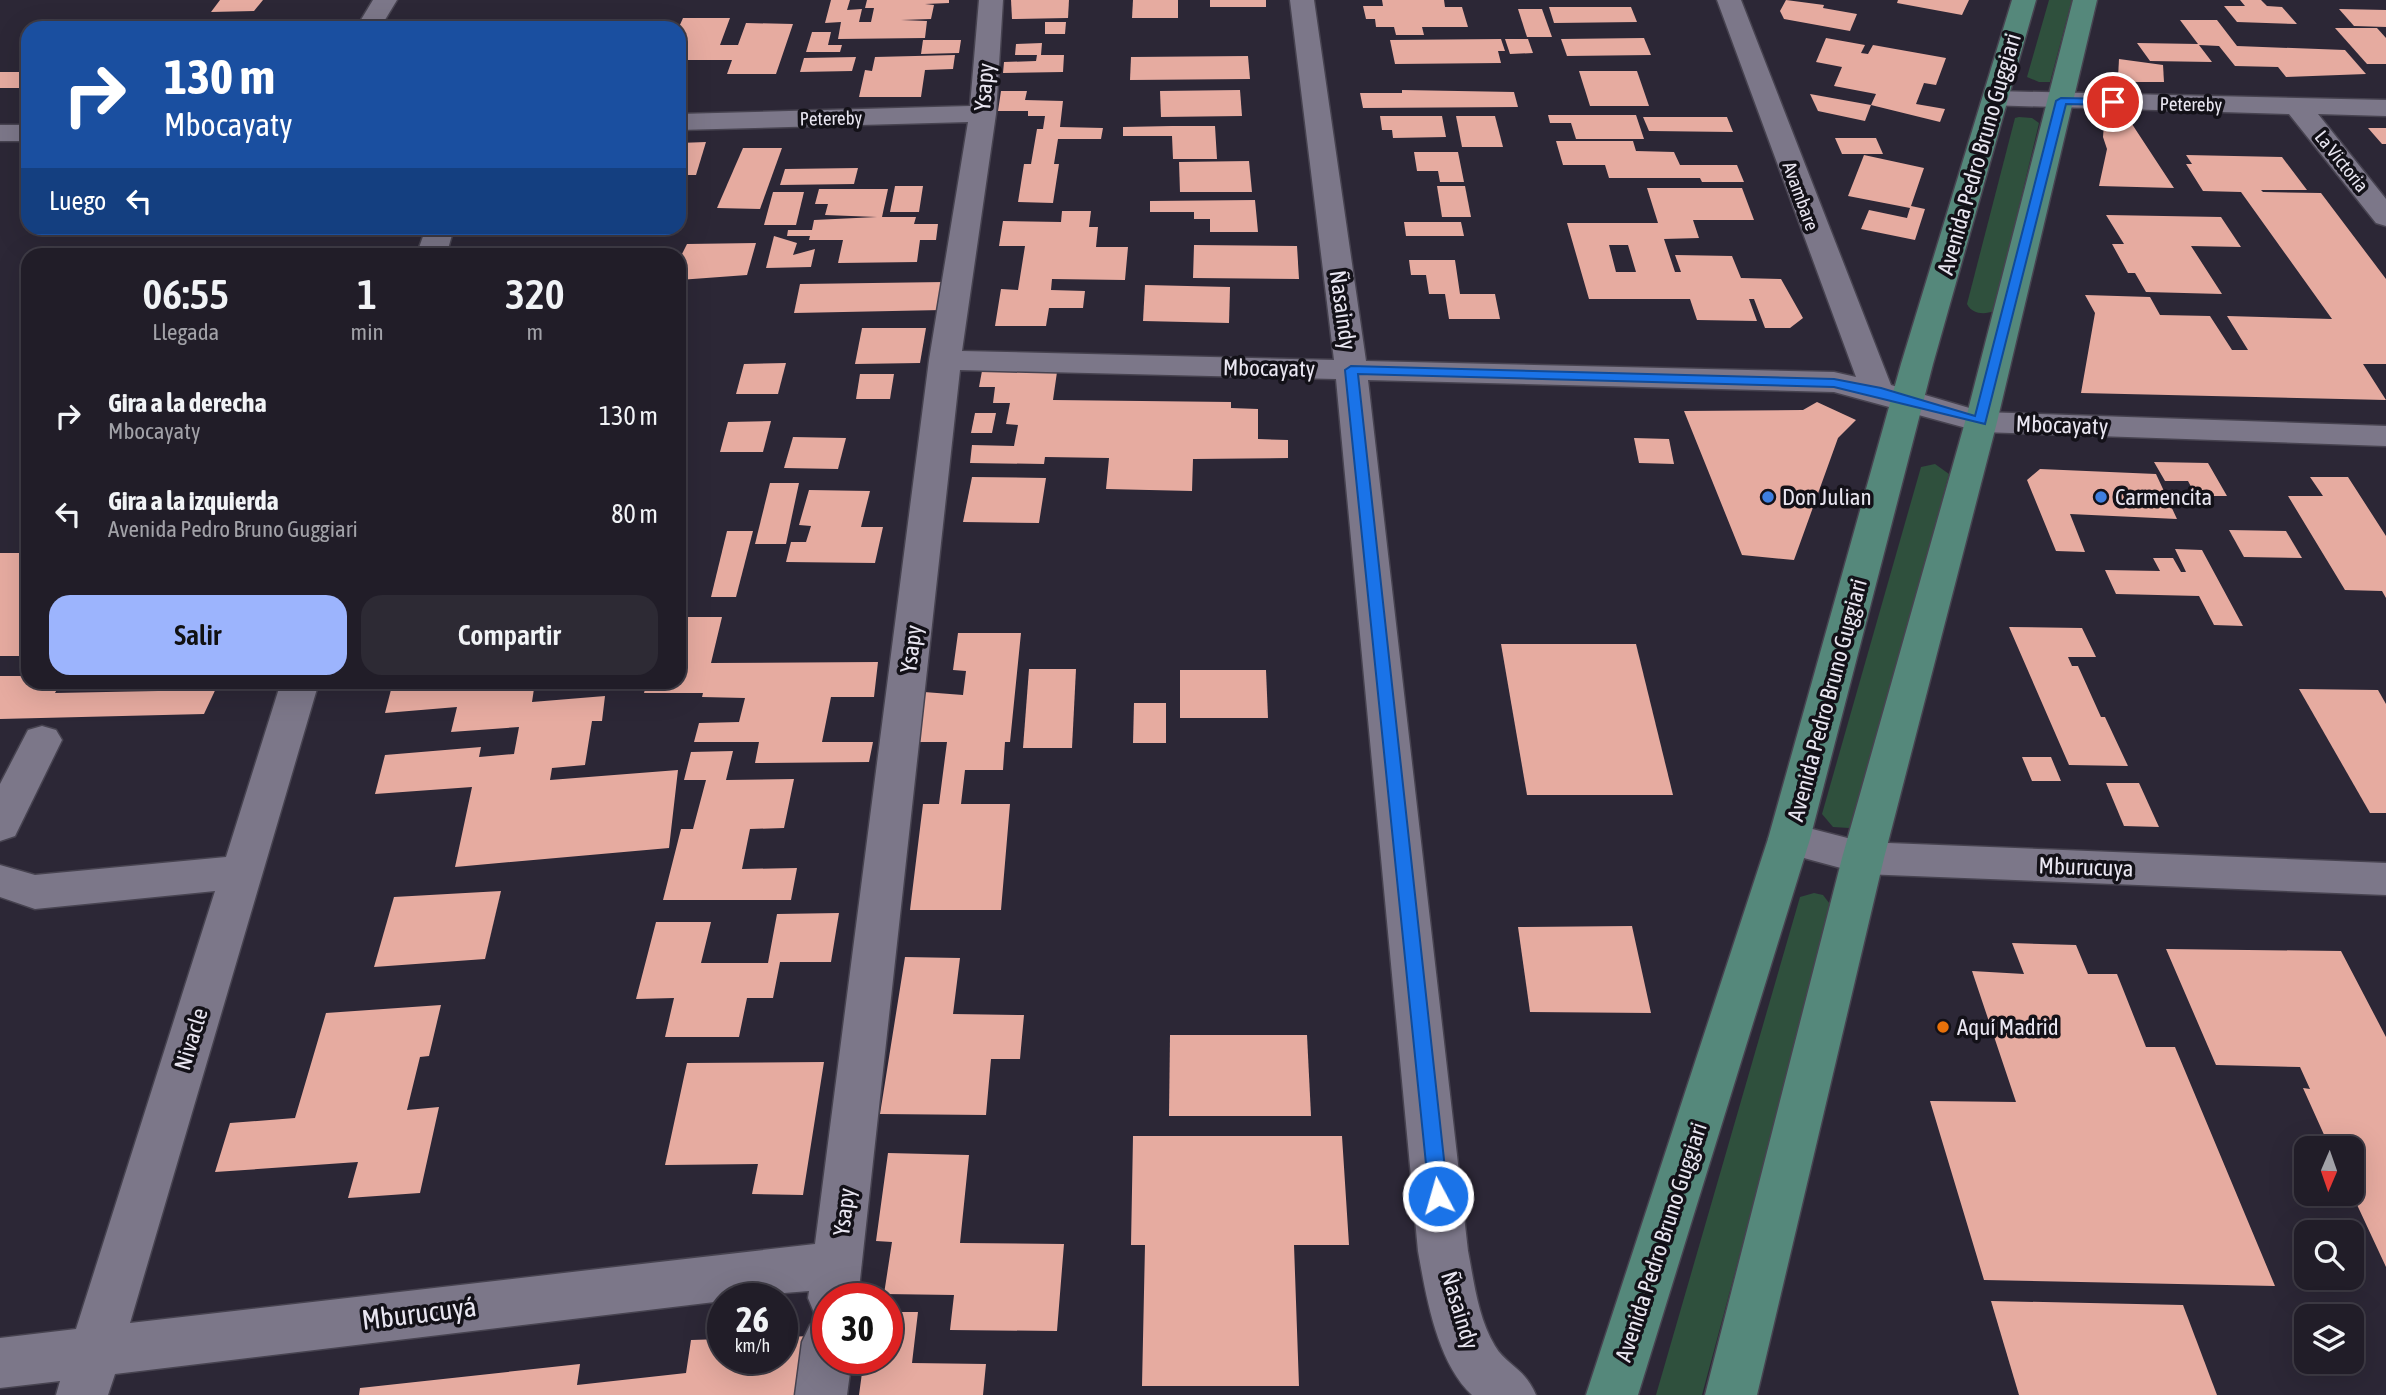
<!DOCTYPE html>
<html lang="es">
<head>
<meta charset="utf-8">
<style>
	:root { --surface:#211d28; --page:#2d2a34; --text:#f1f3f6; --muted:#a2a2a8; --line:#3e3b45; --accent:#9cb4fd }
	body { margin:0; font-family:"Asap Condensed",sans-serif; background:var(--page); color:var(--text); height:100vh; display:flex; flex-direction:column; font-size:26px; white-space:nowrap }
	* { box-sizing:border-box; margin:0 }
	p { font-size:23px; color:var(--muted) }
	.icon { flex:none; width:38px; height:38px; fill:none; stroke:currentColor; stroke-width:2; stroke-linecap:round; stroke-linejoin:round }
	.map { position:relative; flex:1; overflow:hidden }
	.details { position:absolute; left:21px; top:248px; width:665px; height:441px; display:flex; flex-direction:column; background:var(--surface); border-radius:21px; box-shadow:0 7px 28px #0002,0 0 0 2px var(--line) }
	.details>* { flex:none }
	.guide { position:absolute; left:21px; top:21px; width:665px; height:214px; border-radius:21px; box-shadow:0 7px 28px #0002,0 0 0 2px var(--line); background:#1a4fa0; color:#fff; overflow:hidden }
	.needle { width:46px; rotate:182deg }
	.controls { position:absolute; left:2294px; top:1136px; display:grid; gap:14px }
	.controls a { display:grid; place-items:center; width:70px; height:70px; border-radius:14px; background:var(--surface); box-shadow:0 7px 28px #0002,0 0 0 2px var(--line); font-size:35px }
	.speed { position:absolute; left:707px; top:1283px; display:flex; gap:14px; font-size:35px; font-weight:700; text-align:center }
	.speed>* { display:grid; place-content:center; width:91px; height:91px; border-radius:50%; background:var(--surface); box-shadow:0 7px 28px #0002,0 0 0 2px var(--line); line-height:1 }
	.speed small { font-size:18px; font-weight:400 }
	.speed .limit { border:10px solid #d22; background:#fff; color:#111 }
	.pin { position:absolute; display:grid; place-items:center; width:60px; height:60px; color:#fff; margin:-30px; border:4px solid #fff; border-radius:50%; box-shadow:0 2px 7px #0007 }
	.me { position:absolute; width:77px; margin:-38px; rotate:354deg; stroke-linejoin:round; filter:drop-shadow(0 0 5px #0008) }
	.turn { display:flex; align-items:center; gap:24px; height:147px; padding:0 28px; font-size:32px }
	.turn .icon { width:91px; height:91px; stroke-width:2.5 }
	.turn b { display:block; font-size:49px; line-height:60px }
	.then { display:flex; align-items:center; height:66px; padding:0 28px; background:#0003; gap:14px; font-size:26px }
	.eta { display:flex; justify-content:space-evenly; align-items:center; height:119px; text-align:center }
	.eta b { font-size:42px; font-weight:600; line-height:49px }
	.action { display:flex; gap:14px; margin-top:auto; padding:14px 28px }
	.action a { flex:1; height:80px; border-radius:21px; background:var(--accent); color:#111; font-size:28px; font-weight:600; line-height:80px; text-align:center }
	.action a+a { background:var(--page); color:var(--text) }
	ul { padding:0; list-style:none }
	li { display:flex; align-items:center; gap:21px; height:98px; padding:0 28px }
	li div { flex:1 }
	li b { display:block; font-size:26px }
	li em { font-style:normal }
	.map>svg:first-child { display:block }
	.green { fill:#2f503d }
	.building { fill:#e6aba0; fill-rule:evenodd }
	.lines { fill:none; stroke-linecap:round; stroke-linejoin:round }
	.minor-casing { stroke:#474350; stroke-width:3 }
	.major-casing { stroke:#474350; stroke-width:3 }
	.minor { fill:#7c7789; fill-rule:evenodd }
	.major { fill:#55887b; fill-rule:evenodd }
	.route { fill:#1a73e8; stroke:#114b97; stroke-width:2 }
	.shop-dot { fill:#3f7fe0; stroke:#131118; stroke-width:2.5 }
	.food-dot { fill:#e8710a; stroke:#131118; stroke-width:2.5 }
	.labels { text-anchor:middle; stroke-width:7; stroke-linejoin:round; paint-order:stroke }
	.far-street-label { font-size:19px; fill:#e9e6f1; stroke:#131118 }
	.street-label { font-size:23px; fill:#e9e6f1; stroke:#131118 }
	.poi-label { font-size:23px; fill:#e9e6f1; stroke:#131118; text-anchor:start }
	.near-street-label { font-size:28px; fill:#e9e6f1; stroke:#131118 }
</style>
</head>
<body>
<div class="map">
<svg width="2386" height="1395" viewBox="0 0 2386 1395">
	<rect width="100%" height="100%" fill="#2c2736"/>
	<g class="green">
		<polygon points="2049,0 2072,0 2050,82 2039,82 2027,77"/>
		<path d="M2019,117L2032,118L2039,123L1994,311C1984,315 1972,314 1967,304L2015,118Z"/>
		<polygon points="1935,464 1949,474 1856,825 1849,828 1833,827 1822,814 1921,467"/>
		<polygon points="1814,893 1823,895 1833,908 1702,1395 1656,1395 1800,897"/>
	</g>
	<g class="building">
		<polygon points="220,0 263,0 254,11 211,12"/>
		<polygon points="831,0 850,0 847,10 862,9 859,22 871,22 874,8 865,8 867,0 949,0 949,3 925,4 934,5 931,19 901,20 927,21 925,38 838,39 841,22 825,23"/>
		<polygon points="1011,0 1069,0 1068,18 1012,19"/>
		<polygon points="1133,0 1178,0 1178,18 1132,18"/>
		<rect x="1210" y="0" width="56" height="7"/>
		<polygon points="1382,0 1444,0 1445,7 1462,7 1468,27 1422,27 1424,35 1396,35 1394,27 1376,27 1375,19 1366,19 1363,6 1383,6"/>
		<polygon points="1786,0 1824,5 1823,8 1857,14 1850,31 1784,19 1780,11"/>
		<polygon points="1898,0 1969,0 1962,15 1897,3"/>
		<polygon points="2240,0 2261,0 2267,6 2282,7 2297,24 2237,22 2224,6 2245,6"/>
		<polygon points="1549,7 1631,7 1637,22 1554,23"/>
		<polygon points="1518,9 1542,9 1552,37 1527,37"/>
		<polygon points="2339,9 2386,10 2386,27 2354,26"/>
		<polygon points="683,18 730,18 720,45 738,45 746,23 793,24 776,74 727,74 732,60 679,60 679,27"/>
		<polygon points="2180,20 2217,20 2237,46 2345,50 2366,74 2286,77 2278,67 2235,66 2219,46 2199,45 2212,62 2150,61 2137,43 2198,44"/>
		<polygon points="1045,22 1066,22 1065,34 1045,34"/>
		<polygon points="2335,28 2377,28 2386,38 2386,64 2367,64"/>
		<polygon points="812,32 831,32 828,45 842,45 840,52 806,52"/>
		<polygon points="1644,38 1651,55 1567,56 1561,39"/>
		<polygon points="1826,38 1865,45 1861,53 1868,54 1873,45 1946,58 1936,85 1924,83 1916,104 1945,109 1940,122 1871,105 1876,94 1834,86 1842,67 1816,62"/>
		<polygon points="1501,39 1505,51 1498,51 1501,63 1395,64 1390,40"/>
		<polygon points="1505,39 1528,39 1533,53 1510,54"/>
		<polygon points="923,40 961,40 959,53 921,54"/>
		<polygon points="1042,43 1041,55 1064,55 1063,72 1003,73 1004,62 1036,61 1037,55 1015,55 1016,44"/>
		<polygon points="955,55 953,69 925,70 921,97 859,97 865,70 872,71 875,57"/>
		<polygon points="1248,56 1250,79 1130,80 1131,57"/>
		<polygon points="856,57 852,71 800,72 804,58"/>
		<polygon points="2119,59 2163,65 2164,82 2126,82 2118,78"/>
		<polygon points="1579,71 1637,71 1649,106 1590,106"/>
		<rect x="0" y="72" width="28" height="16"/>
		<polygon points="1240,90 1242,116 1161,117 1160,91"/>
		<polygon points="1402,90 1514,92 1518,107 1363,108 1360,93 1402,93"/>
		<polygon points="1001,91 1027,91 1025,100 1063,101 1060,127 1103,128 1101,139 1058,139 1054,164 1059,164 1053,203 1018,202 1024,164 1031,164 1037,129 1043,129 1045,116 1028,116 1028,111 998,111"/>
		<polygon points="1810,94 1871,105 1865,121 1818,111"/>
		<polygon points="1548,115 1636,115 1644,139 1576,139 1571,123 1550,123"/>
		<polygon points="1380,116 1442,116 1446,137 1393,138 1392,130 1382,130"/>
		<polygon points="1456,116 1495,116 1503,147 1462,147"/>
		<polygon points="1643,117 1727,117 1733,132 1649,131"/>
		<polygon points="2115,121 2130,121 2174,188 2099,186 2107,149 2103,137 2104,124"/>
		<polygon points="1172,126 1215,126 1217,159 1173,159 1172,136 1123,136 1123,127"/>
		<polygon points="2368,128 2386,128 2386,144 2382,144"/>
		<polygon points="1835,138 1876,138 1883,154 1842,154"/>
		<polygon points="1556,141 1633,141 1636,151 1674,152 1680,165 1737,165 1744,182 1702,182 1700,178 1609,178 1605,165 1563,165"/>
		<polygon points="706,142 696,175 679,175 679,143"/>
		<polygon points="743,148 782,148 760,209 717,208"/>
		<polygon points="1414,152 1458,152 1464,182 1440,182 1438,171 1417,171"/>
		<polygon points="1864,155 1924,168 1911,206 1925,209 1915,240 1861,229 1869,210 1907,218 1910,208 1848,196"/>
		<polygon points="2186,155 2282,157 2307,190 2261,190 2263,192 2321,193 2386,279 2386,364 2363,364 2386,400 2081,393 2095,313 2085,295 2150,297 2160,315 2210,316 2232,350 2248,350 2227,316 2332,319 2241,192 2203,191 2186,164 2192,164"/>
		<polygon points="1249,161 1252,192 1180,192 1179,162"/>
		<polygon points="858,168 854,184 780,185 785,169"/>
		<polygon points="895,186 923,186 919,212 890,212"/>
		<polygon points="1437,186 1465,186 1471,217 1442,217"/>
		<path d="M1647,188H1742L1754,220H1693L1699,238L1664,239L1675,272H1681L1675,255L1732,256L1741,278L1781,279L1803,318L1790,328H1765L1754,299H1749L1757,321L1697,320L1690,299H1589L1567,223H1658ZM1609,245H1628L1636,272H1616Z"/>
		<polygon points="819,189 888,189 882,217 916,217 914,224 938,224 936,240 920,240 917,262 838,263 843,240 809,240 810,236 787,236 788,230 812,230 814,220 877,217 825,215 828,204 815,204"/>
		<polygon points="773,192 804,192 796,225 764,225"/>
		<polygon points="1255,200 1258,232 1210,232 1210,219 1194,219 1194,212 1150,212 1150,201"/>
		<polygon points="1062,211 1091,211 1089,227 1098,227 1096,247 1128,247 1125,280 1052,279 1051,290 1085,291 1083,308 1049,308 1046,326 995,326 1001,289 1018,290 1025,246 999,246 1003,221 1061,222"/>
		<polygon points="2106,215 2221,217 2241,247 2191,246 2222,294 2146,292 2135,273 2128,273 2112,244 2124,244"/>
		<polygon points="1404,222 1461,222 1464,236 1406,236"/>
		<polygon points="774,236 797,243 793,255 815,249 811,267 766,268"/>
		<polygon points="756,243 747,275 679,280 679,260 687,244"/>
		<polygon points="1194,245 1297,246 1299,279 1193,278"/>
		<polygon points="544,246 593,246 590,256 540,256"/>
		<polygon points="256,249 298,249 294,256 252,256"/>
		<polygon points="1409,260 1455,260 1460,294 1495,294 1500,319 1449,319 1445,294 1429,294 1426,275 1411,275"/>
		<polygon points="945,282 942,310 794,313 800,284"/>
		<polygon points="1145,285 1230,287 1229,323 1143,321"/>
		<polygon points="862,328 926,328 920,363 855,364"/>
		<polygon points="786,363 778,394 736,394 744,364"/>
		<polygon points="982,371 1057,372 1053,400 1231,402 1231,408 1258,409 1258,439 1288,440 1288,458 1193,459 1192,491 1106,489 1109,458 1045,457 1044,464 970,463 972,445 1014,446 1018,425 1006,424 1010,403 993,403 995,387 979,387"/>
		<polygon points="860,374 894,374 890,399 856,399"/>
		<polygon points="1817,402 1856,420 1838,438 1794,560 1742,555 1684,411 1803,410"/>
		<polygon points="975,413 996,413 992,433 971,433"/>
		<polygon points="771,421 763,452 720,452 728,422"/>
		<polygon points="793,437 846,438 838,469 784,468"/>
		<polygon points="1634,438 1669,439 1674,464 1639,463"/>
		<polygon points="2154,462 2208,463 2227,496 2196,496 2188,481 2165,481"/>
		<polygon points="2040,469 2156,474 2177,519 2070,514 2085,552 2056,551 2027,480"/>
		<polygon points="972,477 1046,478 1039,523 963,522"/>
		<polygon points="2310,477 2348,477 2386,536 2386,598 2382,591 2345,590 2288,496 2323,496"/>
		<polygon points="770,483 799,483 786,544 755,544"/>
		<polygon points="809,490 870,491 861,527 883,527 875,563 786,562 791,542 806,542 811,526 799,525"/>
		<polygon points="2229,530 2286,531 2302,558 2244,557"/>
		<polygon points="727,531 753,531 736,597 711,597"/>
		<polygon points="2175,549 2202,550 2243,626 2214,625 2199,596 2116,594 2105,570 2160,571 2153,558 2173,558 2181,572 2186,572"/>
		<rect x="0" y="553" width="28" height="103"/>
		<polygon points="679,617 722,617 711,663 878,662 874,697 831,697 822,742 873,742 869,762 755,763 759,742 694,742 699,723 739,722 745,698 702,697 703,693 644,693 647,682 679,682"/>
		<polygon points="2009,627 2082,628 2096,657 2068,657 2072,666 2078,666 2101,717 2105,717 2128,766 2069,765"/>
		<polygon points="958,633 1021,633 1010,742 1005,742 1003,770 965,770 961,804 1010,804 1001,910 910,910 923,804 939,804 947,742 917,742 924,692 963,695 966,671 953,670"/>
		<polygon points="1501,644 1636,644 1673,795 1527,795"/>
		<polygon points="1029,669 1076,669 1072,748 1023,748"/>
		<polygon points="1180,670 1266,670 1268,718 1180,718"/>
		<polygon points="0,676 28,676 28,682 61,682 55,693 158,691 163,682 219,682 204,714 0,719"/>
		<polygon points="393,682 535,682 532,702 605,696 602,721 592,721 585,765 552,768 550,780 678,770 669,848 455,867 472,787 375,794 385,755 481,747 479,757 514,754 519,727 451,732 457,707 385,713"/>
		<polygon points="2299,689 2378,690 2386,704 2386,813 2370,813"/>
		<polygon points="1134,703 1166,703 1166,743 1133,743"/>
		<polygon points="733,751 726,780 794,779 784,828 750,829 742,869 797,868 791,900 663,900 681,829 693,829 706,780 684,780 691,752"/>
		<polygon points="2022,757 2051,757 2061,781 2032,781"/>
		<polygon points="2106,783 2139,783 2159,827 2124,826"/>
		<polygon points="501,891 485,959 374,967 394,897"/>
		<polygon points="839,913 831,962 780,962 773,998 747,998 739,1037 665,1037 674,998 636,999 656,922 711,922 701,963 768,963 777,914"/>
		<polygon points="1632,926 1651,1013 1530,1012 1518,927"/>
		<polygon points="2012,943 2076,945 2088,974 2117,974 2146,1047 2175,1047 2275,1286 1984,1280 1930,1101 2016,1102 1972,971 2024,974"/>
		<polygon points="2166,949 2341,951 2386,1037 2386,1267 2352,1194 2352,1148 2330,1148 2303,1088 2310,1089 2300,1067 2216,1065"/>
		<polygon points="905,957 960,958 953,1014 1024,1015 1020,1059 991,1059 986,1115 880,1114"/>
		<polygon points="441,1005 429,1056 420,1057 407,1110 439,1107 420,1193 348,1198 358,1162 215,1172 230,1123 295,1118 326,1013"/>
		<polygon points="1170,1035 1307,1035 1311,1116 1169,1116"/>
		<polygon points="824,1062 803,1195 752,1194 758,1164 665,1165 687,1063"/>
		<polygon points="1133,1136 1342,1136 1349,1245 1294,1245 1299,1386 1142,1386 1145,1245 1131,1245"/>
		<polygon points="888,1153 969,1155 960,1243 1064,1244 1057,1331 950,1330 954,1295 884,1294 892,1242 876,1241"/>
		<polygon points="1991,1301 2183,1305 2217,1395 2019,1395"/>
		<polygon points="887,1312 918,1312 912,1363 986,1364 983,1395 859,1395 864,1358 887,1358"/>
		<polygon points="813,1336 803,1395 359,1395 360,1388 580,1364 577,1385 686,1373 691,1340 723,1339 723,1358 782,1358 782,1337"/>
	</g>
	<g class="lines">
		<defs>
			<g id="minor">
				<polygon points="373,0 397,0 380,28 356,28"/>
				<path d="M979,0H1003L996,114L962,351L1334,360L1290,0H1314L1366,361L1834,372L1856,377L1717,0H1741L1891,385L1983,412L2386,426V446L1981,432L1834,392L1368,380L1468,1251C1474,1282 1478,1318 1495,1346C1507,1366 1524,1367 1536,1395H1472C1437,1363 1426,1296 1418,1251L1336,379L960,370L858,1298H828V1358H852L847,1395H795L802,1342L810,1325L825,1319L815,1315L808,1298L809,1291L723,1298V1301L115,1374L108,1395H56L60,1381L0,1388V1338L76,1329L215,891L35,909L0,897V865L35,875L226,857L281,682H319L130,1323L815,1244L929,360L968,122L679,130V114L970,106Z"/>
				<polygon points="1996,91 2386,100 2386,116 2318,114 2386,199 2386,226 2376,223 2289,114 1987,105 1983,99 1987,93"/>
				<rect x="0" y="125" width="28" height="16"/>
				<polygon points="426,228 454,228 446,256 416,256"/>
				<polygon points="42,726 56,730 62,740 15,836 0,841 0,784 28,730"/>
				<polygon points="1789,823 1863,842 2386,863 2386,895 1863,874 1774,850 1768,839 1774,828"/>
			</g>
			<g id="major">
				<polygon points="2012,0 2036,0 1933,364 1810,839 1638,1395 1586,1395 1768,839 1901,364"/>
				<polygon points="2073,0 2097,0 1997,422 1884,858 1757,1395 1705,1395 1842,858 1965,422"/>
			</g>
		</defs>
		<use href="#minor" class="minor-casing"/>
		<use href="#major" class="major-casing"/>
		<use href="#minor" class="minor"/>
		<use href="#major" class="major"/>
	</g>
	<polygon class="route" points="2061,98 2113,99 2119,102 2113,105 2066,104 1985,424 1834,387 1358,374 1448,1196 1445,1203 1438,1205 1430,1203 1345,370 1351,366 1834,379 1881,388 1975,416 2056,101"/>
	<g class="shop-dot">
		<circle cx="1768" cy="497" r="7"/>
		<circle cx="2101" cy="497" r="7"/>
	</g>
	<circle class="food-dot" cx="1943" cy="1027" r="7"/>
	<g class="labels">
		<g class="far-street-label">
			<text transform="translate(2191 104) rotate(1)" y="7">Petereby</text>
			<text transform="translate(831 118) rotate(-1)" y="7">Petereby</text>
			<text transform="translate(2342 161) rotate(51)" y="7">La Victoria</text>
			<text transform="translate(1801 196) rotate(70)" y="7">Avambare</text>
		</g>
		<g class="street-label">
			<text transform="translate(984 87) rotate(-85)" y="8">Ysapy</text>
			<text transform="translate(1979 154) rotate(-74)" y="8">Avenida Pedro Bruno Guggiari</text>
			<text transform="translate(1343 310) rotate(82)" y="8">Ñasaindy</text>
			<text transform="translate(1269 368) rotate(1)" y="8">Mbocayaty</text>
			<text transform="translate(2062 425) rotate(2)" y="8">Mbocayaty</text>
			<text transform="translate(911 649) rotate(-83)" y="8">Ysapy</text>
			<text transform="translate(1827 700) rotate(-75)" y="8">Avenida Pedro Bruno Guggiari</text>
			<text transform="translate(2086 867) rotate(2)" y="8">Mburucuya</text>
			<text transform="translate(191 1039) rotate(-73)" y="8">Nivacle</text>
			<text transform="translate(844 1212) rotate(-83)" y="8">Ysapy</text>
			<text transform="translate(1661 1242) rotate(-72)" y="8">Avenida Pedro Bruno Guggiari</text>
			<text transform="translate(1460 1310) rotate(73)" y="8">Ñasaindy</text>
		</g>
		<g class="poi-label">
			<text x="1782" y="505">Don Julian</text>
			<text x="2115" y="505">Carmencita</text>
			<text x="1957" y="1035">Aquí Madrid</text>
		</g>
		<g class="near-street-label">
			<text transform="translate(419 1313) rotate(-7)" y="10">Mburucuyá</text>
		</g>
	</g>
</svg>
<div class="controls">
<a><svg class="needle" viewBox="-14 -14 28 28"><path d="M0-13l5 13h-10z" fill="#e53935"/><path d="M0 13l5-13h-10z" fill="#a2a2a8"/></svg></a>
<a><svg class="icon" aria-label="search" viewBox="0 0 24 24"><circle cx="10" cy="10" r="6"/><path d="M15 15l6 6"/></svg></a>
<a><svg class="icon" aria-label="layers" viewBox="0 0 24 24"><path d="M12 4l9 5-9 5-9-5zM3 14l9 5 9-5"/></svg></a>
</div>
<div class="speed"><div>26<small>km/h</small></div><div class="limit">30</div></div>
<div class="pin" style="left:2113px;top:102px;background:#d93025"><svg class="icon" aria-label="arrive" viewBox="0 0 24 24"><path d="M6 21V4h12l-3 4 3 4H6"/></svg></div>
<svg class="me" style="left:1438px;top:1196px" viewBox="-20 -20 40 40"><circle r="17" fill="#1a73e8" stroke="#fff" stroke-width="3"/><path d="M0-11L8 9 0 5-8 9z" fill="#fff"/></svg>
<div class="guide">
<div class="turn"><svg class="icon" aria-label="right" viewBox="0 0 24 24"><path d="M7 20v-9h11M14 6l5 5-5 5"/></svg><div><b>130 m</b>Mbocayaty</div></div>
<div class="then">Luego<svg class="icon" aria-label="left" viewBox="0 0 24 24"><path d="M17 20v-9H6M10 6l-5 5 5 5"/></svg></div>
</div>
<section class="details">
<div class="eta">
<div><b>06:55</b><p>Llegada</p></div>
<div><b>1</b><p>min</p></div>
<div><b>320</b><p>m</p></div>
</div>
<ul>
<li><svg class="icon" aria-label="right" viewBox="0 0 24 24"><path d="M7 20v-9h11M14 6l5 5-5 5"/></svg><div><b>Gira a la derecha</b><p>Mbocayaty</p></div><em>130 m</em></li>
<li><svg class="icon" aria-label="left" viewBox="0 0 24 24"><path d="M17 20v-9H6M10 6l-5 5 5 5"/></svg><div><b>Gira a la izquierda</b><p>Avenida Pedro Bruno Guggiari</p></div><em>80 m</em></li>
</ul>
<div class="action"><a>Salir</a><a>Compartir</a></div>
</section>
</div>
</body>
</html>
